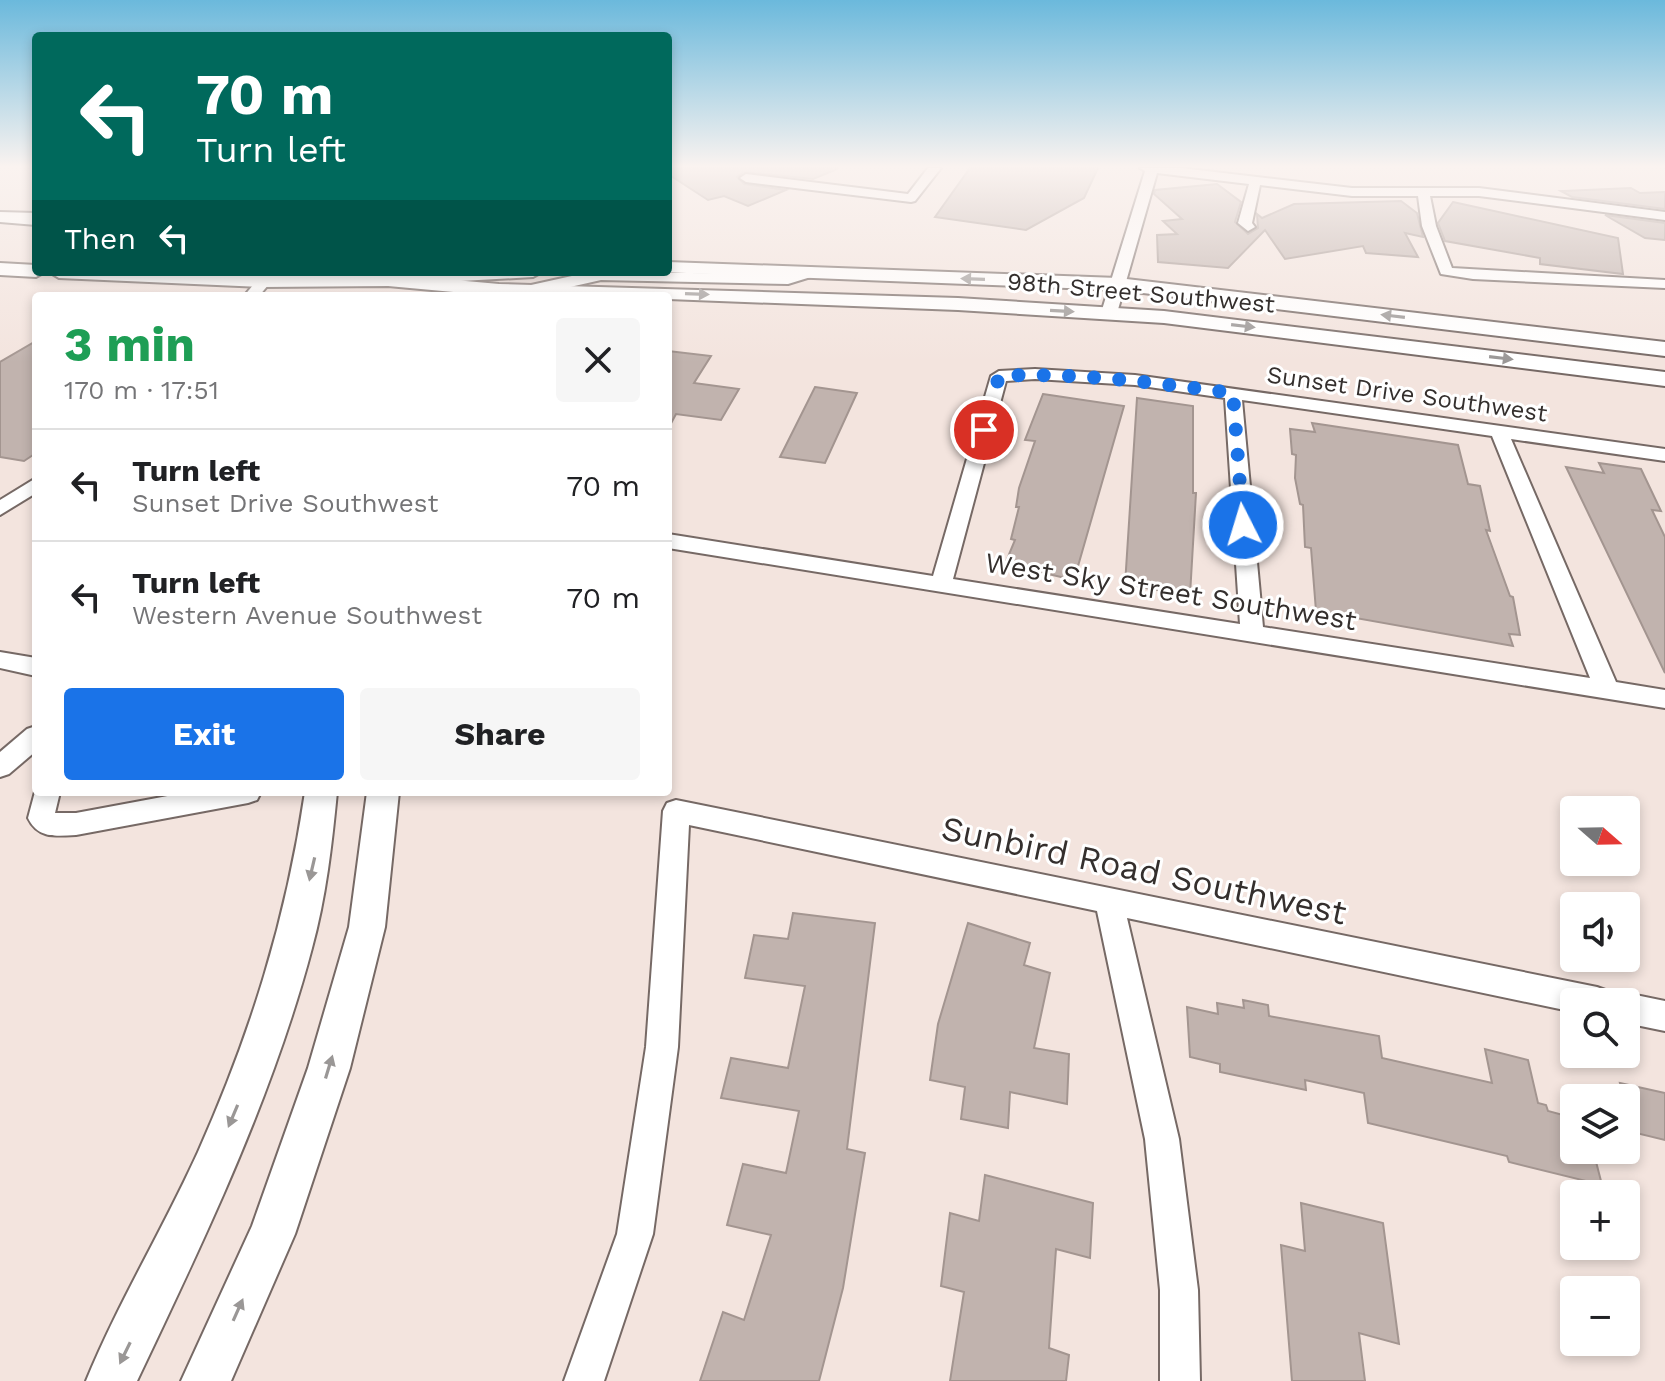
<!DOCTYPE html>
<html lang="en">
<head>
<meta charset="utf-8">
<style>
	:root { --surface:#fff; --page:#f6f6f6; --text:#202124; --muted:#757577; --line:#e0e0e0; --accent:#1a73e8 }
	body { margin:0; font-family:"Work Sans",sans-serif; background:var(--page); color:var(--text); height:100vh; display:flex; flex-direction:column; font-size:30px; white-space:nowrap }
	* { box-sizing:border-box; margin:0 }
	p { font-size:26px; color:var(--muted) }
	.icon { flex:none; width:44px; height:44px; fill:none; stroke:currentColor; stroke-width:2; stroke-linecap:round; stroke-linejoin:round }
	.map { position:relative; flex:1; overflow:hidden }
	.panel { position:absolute; left:32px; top:292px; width:640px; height:504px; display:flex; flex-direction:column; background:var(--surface); border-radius:8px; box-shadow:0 4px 12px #0003 }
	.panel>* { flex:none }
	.banner { position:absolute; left:32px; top:32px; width:640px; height:244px; border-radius:8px; box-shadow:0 4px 12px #0003; background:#00695c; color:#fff; overflow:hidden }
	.needle { width:52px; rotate:110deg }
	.buttons { position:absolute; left:1560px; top:796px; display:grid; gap:16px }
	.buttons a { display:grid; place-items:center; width:80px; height:80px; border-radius:8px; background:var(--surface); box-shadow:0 4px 12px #0003; font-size:40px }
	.pin { position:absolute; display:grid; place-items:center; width:68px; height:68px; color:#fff; margin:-34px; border:4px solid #fff; border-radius:50%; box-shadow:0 2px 8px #0007 }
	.me { position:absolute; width:88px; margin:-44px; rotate:355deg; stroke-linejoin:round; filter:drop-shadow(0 0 6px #0008) }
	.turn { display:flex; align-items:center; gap:28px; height:168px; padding:0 32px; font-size:36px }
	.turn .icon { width:104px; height:104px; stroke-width:2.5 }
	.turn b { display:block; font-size:56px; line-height:68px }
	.then { display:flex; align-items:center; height:76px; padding:0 32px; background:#0003; gap:16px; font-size:30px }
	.round { display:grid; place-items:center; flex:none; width:84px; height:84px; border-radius:8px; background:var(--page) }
	.head { display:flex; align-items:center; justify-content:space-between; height:136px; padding:0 32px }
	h1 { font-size:48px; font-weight:700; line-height:60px; color:#1e9e55 }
	.primary-button { display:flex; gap:16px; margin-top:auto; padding:16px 32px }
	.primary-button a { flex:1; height:92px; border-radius:8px; background:var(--accent); color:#fff; font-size:32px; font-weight:700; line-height:92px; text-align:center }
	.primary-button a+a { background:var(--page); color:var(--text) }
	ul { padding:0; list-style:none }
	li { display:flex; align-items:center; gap:24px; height:112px; padding:0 32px; border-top:2px solid var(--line) }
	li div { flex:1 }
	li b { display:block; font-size:30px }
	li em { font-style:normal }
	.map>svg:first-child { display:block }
	.building { fill:#c1b3ae; stroke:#a39590; stroke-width:2 }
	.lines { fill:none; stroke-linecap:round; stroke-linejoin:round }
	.minor-casing { stroke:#766965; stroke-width:4 }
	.tertiary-casing { stroke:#766965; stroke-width:4 }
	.secondary-casing { stroke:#766965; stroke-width:4 }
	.minor { fill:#fff; fill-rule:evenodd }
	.tertiary { fill:#fff; fill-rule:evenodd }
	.secondary { fill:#fff; fill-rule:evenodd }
	.oneway { fill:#9a9796 }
	.route { stroke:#1a73e8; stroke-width:14; stroke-dasharray:0 25.2 }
	.labels { text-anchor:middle; stroke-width:6; stroke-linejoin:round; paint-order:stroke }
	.far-street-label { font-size:24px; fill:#342f2d; stroke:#fff }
	.street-label { font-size:28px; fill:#342f2d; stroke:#fff }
	.near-street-label { font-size:34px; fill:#342f2d; stroke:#fff }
</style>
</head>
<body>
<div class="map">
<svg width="1665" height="1381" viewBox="0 0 1665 1381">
	<rect width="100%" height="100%" fill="#f3e4de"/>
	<g class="building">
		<polygon points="668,168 837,168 837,169 813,179 744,172 737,177 744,184 786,190 748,206 724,196 708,200 668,174"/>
		<polygon points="970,168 1098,168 1084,198 1026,230 935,217"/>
		<polygon points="1217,184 1241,202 1235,222 1248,234 1258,228 1257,214 1262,218 1294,204 1401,201 1417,213 1423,237 1405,233 1418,257 1366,253 1363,246 1285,259 1265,230 1228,268 1158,262 1157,235 1177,234 1163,221 1182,219 1154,194 1155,190"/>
		<polygon points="1631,188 1640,193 1665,192 1665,209 1572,197 1561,191"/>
		<polygon points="1453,202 1618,238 1623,274 1540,264 1540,258 1445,241 1438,223"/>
		<polygon points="1605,215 1665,223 1665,240 1645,238"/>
		<polygon points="36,341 36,453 24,461 0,457 0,362"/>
		<polygon points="668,351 711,356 694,383 739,389 721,420 676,414 668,429"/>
		<polygon points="815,387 857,393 825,463 780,457"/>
		<polygon points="1043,394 1124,406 1074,580 1005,564 1015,540 1011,539 1019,507 1016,507 1019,488 1035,441 1025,440"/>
		<polygon points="1137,398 1193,406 1193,493 1196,493 1190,595 1125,585"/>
		<polygon points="1312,423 1458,445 1468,484 1480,486 1490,531 1486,530 1510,596 1513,597 1520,635 1509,634 1513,646 1316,611 1311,548 1305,547 1303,505 1300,504 1295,478 1296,455 1292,454 1290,429 1315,432"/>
		<polygon points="1599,463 1641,469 1661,511 1652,510 1665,537 1665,673 1566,467 1604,473"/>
		<polygon points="793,913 875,923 847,1149 865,1153 843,1288 819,1381 700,1381 723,1312 744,1320 771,1235 727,1225 743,1164 786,1173 799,1111 721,1098 731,1058 788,1068 805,986 745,978 754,935 788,939"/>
		<polygon points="968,923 1030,943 1024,965 1050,973 1034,1048 1069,1054 1067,1104 1010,1092 1008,1128 961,1119 965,1087 930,1080 938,1024"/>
		<polygon points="1243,1000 1268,1005 1269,1016 1379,1036 1382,1058 1492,1083 1485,1049 1528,1060 1538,1103 1546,1105 1548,1111 1574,1118 1574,1150 1593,1150 1602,1185 1509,1162 1507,1156 1368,1123 1364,1093 1305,1080 1306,1090 1220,1072 1220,1064 1190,1057 1187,1007 1218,1014 1217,1003 1244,1008"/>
		<polygon points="1620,1083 1665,1093 1665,1140 1636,1133"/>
		<polygon points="985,1175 1093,1203 1090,1258 1056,1249 1049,1348 1069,1355 1066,1381 950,1381 964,1292 941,1286 950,1213 979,1221"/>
		<polygon points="1301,1203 1383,1223 1399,1344 1359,1333 1365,1381 1292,1381 1281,1245 1305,1251"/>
	</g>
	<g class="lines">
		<defs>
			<g id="minor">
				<polygon points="928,168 941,168 915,201 911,202 746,182 740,178 746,174 908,194"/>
				<polygon points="1140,168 1181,168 1352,188 1479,188 1665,212 1665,220 1479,196 1430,196 1436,226 1452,268 1665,280 1665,288 1473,279 1441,274 1422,226 1418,196 1352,196 1260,185 1252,223 1255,227 1248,231 1238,223 1249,184 1157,173 1117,313 1109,318 1101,313 1145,171"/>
				<polygon points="264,272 279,272 259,296 244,296"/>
				<path d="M1035,369L1135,375L1665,449V461L1511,439L1616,682L1665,690V708L668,548V534L933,576L991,376L999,371ZM1035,379L1135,385L1225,398L1240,624L953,579L1006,381ZM1242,400L1492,436L1590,678L1263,627Z"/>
				<polygon points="36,478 36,493 0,515 0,500"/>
				<polygon points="0,652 36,658 36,676 0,668"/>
				<polygon points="36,726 36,751 9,774 0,777 0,752 27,729"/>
				<path d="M36,788V792H60L55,813H76L189,792H261L257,800L248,803L76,835C56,836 38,839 28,818Z"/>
				<polygon points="676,800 1597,987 1608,991 1613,1002 1574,1002 1574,1012 1127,918 1179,1139 1198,1290 1200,1381 1160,1381 1160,1290 1145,1139 1097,911 689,825 678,1047 653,1234 604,1381 564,1381 617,1234 646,1047 663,811 667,803"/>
				<polygon points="1626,993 1665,1001 1665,1031 1626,1023 1626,1002 1613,1002 1615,997"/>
			</g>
			<g id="tertiary">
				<polygon points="808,267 814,268 817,272 814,276 788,284 601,280 530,296 522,295 519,291 522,287 590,272 786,274"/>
				<polygon points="435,272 542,272 533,277 388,285 379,280 388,275"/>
				<path d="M305,792H337C332,844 326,897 312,948C272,1099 204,1240 137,1381H86C118,1303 163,1229 198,1152C251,1033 286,920 305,792Z"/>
				<polygon points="367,792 399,792 385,927 350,1068 295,1234 231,1381 181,1381 252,1226 308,1068 349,927"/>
			</g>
			<g id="secondary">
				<polygon points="0,212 36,213 36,225 0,222"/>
				<polygon points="668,262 1118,278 1665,342 1665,356 1118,290 661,272 668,272"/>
				<polygon points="0,263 36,265 36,272 45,272 36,277 0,275"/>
				<polygon points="49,272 388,274 499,284 958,298 1164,311 1665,372 1665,386 1164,323 958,310 668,299 668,296 497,296 388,286 262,287 59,278"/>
			</g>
		</defs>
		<use href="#minor" class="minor-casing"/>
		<use href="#tertiary" class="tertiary-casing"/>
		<use href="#secondary" class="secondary-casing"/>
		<use href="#minor" class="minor"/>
		<use href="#tertiary" class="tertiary"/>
		<use href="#secondary" class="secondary"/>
	</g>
	<defs><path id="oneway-solid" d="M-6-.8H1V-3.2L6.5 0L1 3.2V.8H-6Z" transform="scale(2)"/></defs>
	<g class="oneway">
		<use href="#oneway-solid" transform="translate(973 279) rotate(-178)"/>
		<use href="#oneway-solid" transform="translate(697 294) rotate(2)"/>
		<use href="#oneway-solid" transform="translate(1062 311) rotate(3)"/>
		<use href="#oneway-solid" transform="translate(1393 316) rotate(-173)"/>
		<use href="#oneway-solid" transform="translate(1243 326) rotate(7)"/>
		<use href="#oneway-solid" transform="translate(1501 358) rotate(7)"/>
		<use href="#oneway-solid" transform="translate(312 869) rotate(103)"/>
		<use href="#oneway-solid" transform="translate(329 1067) rotate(-73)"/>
		<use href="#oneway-solid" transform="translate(233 1116) rotate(113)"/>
		<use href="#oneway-solid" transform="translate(238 1310) rotate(-66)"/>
		<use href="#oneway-solid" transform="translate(125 1353) rotate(116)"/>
	</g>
	<linearGradient id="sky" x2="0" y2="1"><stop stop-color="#6bb9dc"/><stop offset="0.46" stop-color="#faf3f0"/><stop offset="1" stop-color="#faf3f0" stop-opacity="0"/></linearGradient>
	<rect width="1665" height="362" fill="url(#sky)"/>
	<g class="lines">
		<path class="route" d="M984,430L999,376C1077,372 1155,383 1233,393L1243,525"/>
	</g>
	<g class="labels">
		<g class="far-street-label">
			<text transform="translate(1141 293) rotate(5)" y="8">98th Street Southwest</text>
			<text transform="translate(1407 394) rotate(8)" y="8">Sunset Drive Southwest</text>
		</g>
		<g class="street-label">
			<text transform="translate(1171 591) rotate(9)" y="10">West Sky Street Southwest</text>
		</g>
		<g class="near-street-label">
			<text transform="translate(1144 870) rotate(12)" y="12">Sunbird Road Southwest</text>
		</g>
	</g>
</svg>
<div class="buttons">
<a><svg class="needle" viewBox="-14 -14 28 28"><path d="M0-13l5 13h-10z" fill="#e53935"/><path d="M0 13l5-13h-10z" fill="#757577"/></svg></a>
<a><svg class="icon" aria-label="sound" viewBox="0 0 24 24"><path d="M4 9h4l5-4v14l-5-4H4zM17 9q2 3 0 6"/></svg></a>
<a><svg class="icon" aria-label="search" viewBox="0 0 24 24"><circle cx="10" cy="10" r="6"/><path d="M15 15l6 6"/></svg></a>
<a><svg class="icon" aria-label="layers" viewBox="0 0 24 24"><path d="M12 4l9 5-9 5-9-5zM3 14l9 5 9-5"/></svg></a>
<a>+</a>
<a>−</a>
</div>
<div class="pin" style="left:984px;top:430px;background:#d93025"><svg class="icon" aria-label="arrive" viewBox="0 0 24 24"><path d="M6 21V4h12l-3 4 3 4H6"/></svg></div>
<svg class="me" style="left:1243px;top:525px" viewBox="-20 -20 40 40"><circle r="17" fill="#1a73e8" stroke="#fff" stroke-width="3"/><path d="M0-11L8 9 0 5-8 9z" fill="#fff"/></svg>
<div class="banner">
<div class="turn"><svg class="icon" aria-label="left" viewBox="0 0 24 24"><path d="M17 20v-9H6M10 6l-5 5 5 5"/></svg><div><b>70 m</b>Turn left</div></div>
<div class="then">Then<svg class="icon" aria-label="left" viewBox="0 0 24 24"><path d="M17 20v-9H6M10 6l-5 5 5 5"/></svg></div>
</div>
<section class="panel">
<div class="head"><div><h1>3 min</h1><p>170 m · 17:51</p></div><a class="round"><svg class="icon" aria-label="close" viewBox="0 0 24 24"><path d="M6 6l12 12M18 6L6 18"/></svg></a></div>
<ul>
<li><svg class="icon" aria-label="left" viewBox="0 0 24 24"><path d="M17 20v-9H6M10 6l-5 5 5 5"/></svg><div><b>Turn left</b><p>Sunset Drive Southwest</p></div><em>70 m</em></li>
<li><svg class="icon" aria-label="left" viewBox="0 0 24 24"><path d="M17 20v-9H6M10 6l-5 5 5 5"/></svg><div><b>Turn left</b><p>Western Avenue Southwest</p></div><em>70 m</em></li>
</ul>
<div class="primary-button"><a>Exit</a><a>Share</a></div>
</section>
</div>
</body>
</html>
